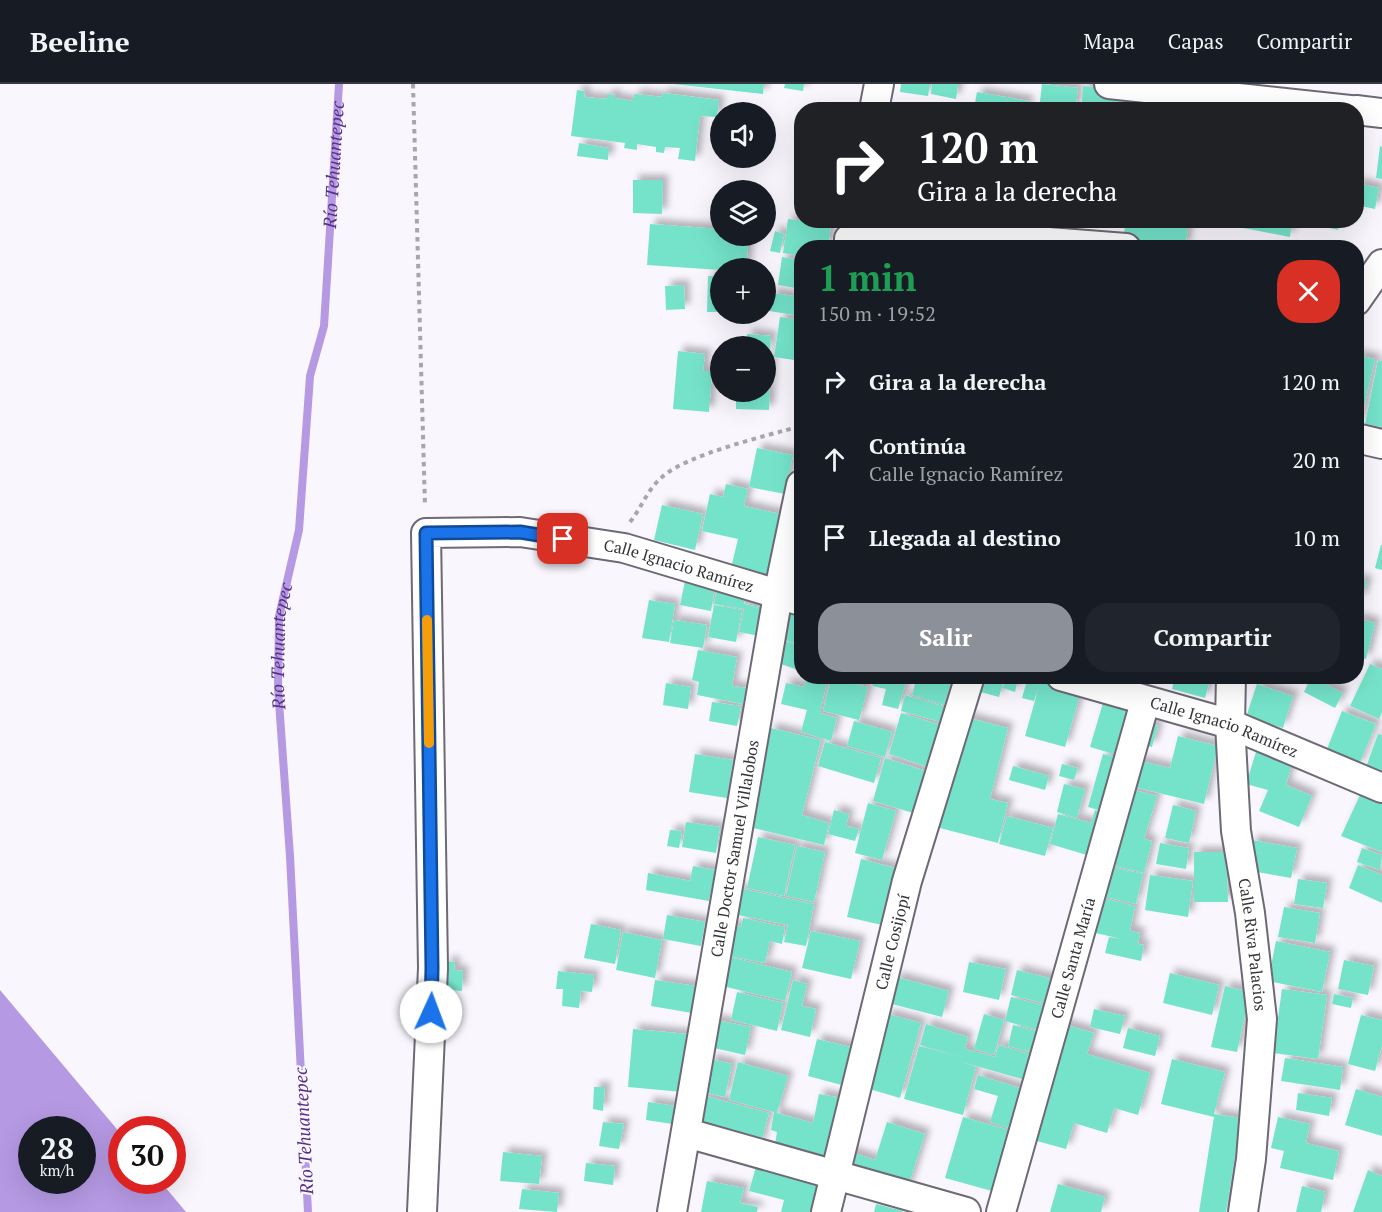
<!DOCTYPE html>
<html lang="es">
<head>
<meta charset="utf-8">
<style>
	:root { --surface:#171b24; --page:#20242c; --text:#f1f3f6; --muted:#9ea1a6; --line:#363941; --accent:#8c9099 }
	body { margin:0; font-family:"PT Serif",serif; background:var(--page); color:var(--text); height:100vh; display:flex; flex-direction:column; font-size:22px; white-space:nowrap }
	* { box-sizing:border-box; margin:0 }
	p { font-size:20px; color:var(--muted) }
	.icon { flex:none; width:33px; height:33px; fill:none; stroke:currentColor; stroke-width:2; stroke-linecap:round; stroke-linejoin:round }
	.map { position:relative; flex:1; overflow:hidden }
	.details { position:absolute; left:794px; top:156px; width:570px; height:444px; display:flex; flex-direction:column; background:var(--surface); border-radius:24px; box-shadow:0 6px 24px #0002 }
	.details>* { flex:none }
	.guide { position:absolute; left:794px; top:18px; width:570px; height:126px; border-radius:24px; box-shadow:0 6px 24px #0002; background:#202124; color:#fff; overflow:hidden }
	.buttons { position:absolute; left:710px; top:18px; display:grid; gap:12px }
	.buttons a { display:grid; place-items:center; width:66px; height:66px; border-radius:50%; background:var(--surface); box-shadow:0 6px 24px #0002; font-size:30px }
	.speed { position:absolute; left:18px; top:1032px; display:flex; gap:12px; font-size:30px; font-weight:700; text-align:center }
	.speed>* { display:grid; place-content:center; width:78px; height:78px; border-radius:50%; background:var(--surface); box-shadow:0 6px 24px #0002; line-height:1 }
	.speed small { font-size:15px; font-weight:400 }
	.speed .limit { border:9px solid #d22; background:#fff; color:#111 }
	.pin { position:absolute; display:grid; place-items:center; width:51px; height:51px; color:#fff; margin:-26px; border-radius:12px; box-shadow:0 3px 9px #0006 }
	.me { position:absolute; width:66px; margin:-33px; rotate:2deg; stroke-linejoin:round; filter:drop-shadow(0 0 4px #0008) }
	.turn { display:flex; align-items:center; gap:21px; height:126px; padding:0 24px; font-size:27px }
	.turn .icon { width:78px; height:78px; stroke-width:2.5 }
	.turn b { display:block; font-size:42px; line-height:51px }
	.round { display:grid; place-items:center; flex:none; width:63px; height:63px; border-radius:24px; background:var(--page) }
	.summary { display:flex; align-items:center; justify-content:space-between; height:102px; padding:0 24px }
	h1 { font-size:36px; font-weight:800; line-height:45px; color:#1e9e55 }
	.button { display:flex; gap:12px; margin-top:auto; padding:12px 24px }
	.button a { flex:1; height:69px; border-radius:24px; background:var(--accent); color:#fff; font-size:24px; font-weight:800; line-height:69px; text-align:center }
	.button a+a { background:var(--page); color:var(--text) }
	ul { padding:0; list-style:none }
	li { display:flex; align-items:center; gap:18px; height:78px; padding:0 24px }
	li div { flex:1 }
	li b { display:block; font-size:22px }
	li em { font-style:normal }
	header { display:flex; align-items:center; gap:36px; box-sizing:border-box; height:84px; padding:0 30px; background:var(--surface); border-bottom:2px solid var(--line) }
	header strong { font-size:28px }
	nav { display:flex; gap:33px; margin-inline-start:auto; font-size:21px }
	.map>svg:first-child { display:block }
	.water { fill:#b599e3; fill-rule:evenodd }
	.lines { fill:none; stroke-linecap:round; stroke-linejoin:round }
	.stream { stroke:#b599e3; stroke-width:8 }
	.building { fill:#75e3ca; filter:url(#shadow) }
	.street-casing { stroke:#6e6a75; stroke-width:32 }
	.path { stroke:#a8a6ac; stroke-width:4; stroke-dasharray:4.5 4.5; stroke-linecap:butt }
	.street { stroke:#fff; stroke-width:28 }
	.route-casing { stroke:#114b97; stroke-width:15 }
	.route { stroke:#1a73e8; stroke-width:10 }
	.slow { stroke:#f59e0b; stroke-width:10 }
	.labels { text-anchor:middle; stroke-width:4.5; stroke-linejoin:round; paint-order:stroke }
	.street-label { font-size:16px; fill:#37353a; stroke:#f9f6fe }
	.water-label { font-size:18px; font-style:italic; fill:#573086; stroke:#f9f6fe }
</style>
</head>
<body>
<header>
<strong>Beeline</strong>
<nav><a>Mapa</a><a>Capas</a><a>Compartir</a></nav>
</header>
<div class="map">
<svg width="1382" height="1128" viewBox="0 0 1382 1128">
	<defs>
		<filter id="shadow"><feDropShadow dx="5.5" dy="-5.5" stdDeviation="3" flood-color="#0004"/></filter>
	</defs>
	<rect width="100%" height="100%" fill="#f9f6fe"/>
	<path class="water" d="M0,906L121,1050L122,1096L160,1097L186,1128H0ZM32,1046H82V1096H32Z"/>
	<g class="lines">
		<path class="stream" id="s1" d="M308,1128L290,772L278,604L279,532L299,446L310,292L324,242L339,0"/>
	</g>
	<g class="building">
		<polygon points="673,0 764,0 763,10"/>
		<polygon points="785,0 804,0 803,7 784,4"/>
		<polygon points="901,0 930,0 928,12 900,8"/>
		<polygon points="932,0 958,0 956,15 931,10"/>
		<polygon points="1042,0 1078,4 1075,26 1039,26"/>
		<polygon points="1083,2 1126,6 1124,26 1081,26"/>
		<polygon points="577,6 585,7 584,13 607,15 607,10 615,11 615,14 633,17 634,10 662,13 663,9 719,16 717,33 700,32 695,77 678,75 680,64 665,63 664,69 656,68 656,63 637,60 637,66 624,64 625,59 571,52"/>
		<polygon points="977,8 1028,17 1026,26 974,25"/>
		<polygon points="1129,12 1156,15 1155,26 1127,26"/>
		<polygon points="1160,12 1193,15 1192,26 1159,26"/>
		<polygon points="579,59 609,64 608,76 577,72"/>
		<polygon points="1380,62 1382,63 1382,95 1376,94"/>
		<polygon points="633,96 663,96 662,130 633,129"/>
		<polygon points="1356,99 1379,104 1375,125 1356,121"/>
		<polygon points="788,135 831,140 828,164 801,164 801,172 783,169"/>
		<polygon points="867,136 949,136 947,149 864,148"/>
		<polygon points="952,136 985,136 983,146 950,147"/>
		<polygon points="987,136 1012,136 1011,146 987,144"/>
		<polygon points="1034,136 1072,136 1070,153 1032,149"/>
		<polygon points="1126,136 1189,136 1185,164 1123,156"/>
		<polygon points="1239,136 1292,136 1290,153 1238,143"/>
		<polygon points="1293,136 1340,136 1338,146"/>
		<polygon points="650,140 720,145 720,152 749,152 746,184 720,186 647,181"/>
		<polygon points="775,147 784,150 780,169 770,167"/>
		<polygon points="782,173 801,176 801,205 778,201"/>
		<polygon points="708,192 720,192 720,228 707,228"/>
		<polygon points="684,201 685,225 666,226 665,202"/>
		<polygon points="772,209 801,213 801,232 769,227"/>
		<polygon points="780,233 801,236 801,277 774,273"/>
		<polygon points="747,250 771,252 770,270 765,269 765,262 746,262"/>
		<polygon points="678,267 705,270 703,287 712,287 709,328 673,325"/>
		<polygon points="1356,271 1375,275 1360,340 1356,340"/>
		<polygon points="765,272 771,273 769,326 736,325 736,308 765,308"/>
		<polygon points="1378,276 1382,277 1382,343 1365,340"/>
		<polygon points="757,364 793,371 785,410 749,403"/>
		<polygon points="726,400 748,405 744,422 780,430 766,492 731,484 738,455 702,447 710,410 723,413"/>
		<polygon points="662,421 703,430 695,466 654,456"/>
		<polygon points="1381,461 1382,461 1382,486 1375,484"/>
		<polygon points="686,492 716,497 711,527 680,521"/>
		<polygon points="1356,495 1367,498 1361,516 1356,515"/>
		<polygon points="718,499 747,505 744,520 765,524 759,552 739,548 744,525 714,520"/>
		<polygon points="649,516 675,520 669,558 642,554"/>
		<polygon points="714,521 742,526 736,558 708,553"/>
		<polygon points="788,521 801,525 801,561 778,554"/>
		<polygon points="1356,534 1375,539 1366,575 1356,573"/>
		<polygon points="674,536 707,541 703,564 670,559"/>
		<polygon points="781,556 801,562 801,587 775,578"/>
		<polygon points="698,566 737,573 732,602 746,604 743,620 697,611 699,598 692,596"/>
		<polygon points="1370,580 1382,585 1382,628 1379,635 1350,622"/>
		<polygon points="807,592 828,592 820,629 837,634 831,657 801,648 807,626 781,620 786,599 804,603"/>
		<polygon points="875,592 906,598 898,625 882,621 886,605 872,602"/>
		<polygon points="917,592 953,592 944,621 912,611"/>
		<polygon points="977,592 1005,592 999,613 973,606"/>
		<polygon points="1006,592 1019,592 1015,608 1003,604"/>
		<polygon points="1113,592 1151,592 1148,603"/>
		<polygon points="1175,592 1211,592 1205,614 1172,605"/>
		<polygon points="1028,593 1081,607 1065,663 1025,652 1040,599 1034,617 1022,614"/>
		<polygon points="1311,593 1343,609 1335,624 1304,608"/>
		<polygon points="831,594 868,603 859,636 823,627"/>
		<polygon points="666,599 691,603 688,625 663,621"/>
		<polygon points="1257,600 1293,612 1283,644 1246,633"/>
		<polygon points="905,611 946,623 941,638 901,627"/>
		<polygon points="712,618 741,622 737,642 709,637"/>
		<polygon points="1103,619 1137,630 1124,673 1090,663"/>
		<polygon points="1342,627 1376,640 1358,683 1325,670"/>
		<polygon points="901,629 941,641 928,683 889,670"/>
		<polygon points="965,633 1008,644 990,715 1008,719 998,759 936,743"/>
		<polygon points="854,637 892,648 885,673 847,662"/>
		<polygon points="1146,639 1158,642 1152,663 1140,660"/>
		<polygon points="771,644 821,656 802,731 829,739 824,761 745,742"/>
		<polygon points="1378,650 1382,651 1382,693 1365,686"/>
		<polygon points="1178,652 1218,662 1204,720 1126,701 1132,675 1170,684"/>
		<polygon points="825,658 881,674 874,699 818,682"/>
		<polygon points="1257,665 1293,675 1286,701 1312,712 1299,743 1259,727 1268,706 1246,700"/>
		<polygon points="695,670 733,676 727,714 689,708"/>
		<polygon points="1103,670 1124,675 1109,729 1088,723"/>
		<polygon points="885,674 926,687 913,729 873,717"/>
		<polygon points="1062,680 1078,684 1074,696 1059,692"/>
		<polygon points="1013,682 1049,692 1045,706 1009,696"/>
		<polygon points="1064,700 1085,705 1077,734 1057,728"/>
		<polygon points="1122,703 1157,712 1144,755 1152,757 1144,789 1103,779"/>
		<polygon points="1360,711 1382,720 1382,768 1341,752"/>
		<polygon points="868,719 896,727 882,776 855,769"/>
		<polygon points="1173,721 1196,727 1189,759 1165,754"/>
		<polygon points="834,726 849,730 846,742 859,745 855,757 828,750"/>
		<polygon points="1095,726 1109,730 1097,774 1050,760 1058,730 1091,739"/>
		<polygon points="1007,732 1053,744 1045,772 999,760"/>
		<polygon points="686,738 720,743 716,769 682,763"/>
		<polygon points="670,746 682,747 679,764 667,762"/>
		<polygon points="758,753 795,761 784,812 747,804"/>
		<polygon points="1252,756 1297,764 1291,794 1246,786"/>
		<polygon points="1160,759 1189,764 1186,785 1156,780"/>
		<polygon points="797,762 825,768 814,818 786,812"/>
		<polygon points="1362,764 1382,771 1380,786 1357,778"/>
		<polygon points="1194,768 1226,768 1228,818 1194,818"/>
		<polygon points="861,775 895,784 882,841 847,833"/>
		<polygon points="1103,781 1143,790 1136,820 1097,811"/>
		<polygon points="1358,781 1382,791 1382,819 1349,804"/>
		<polygon points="693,782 715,786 709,817 646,806 648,789 690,797"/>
		<polygon points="1150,791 1193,797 1188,833 1145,826"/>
		<polygon points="1298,795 1327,799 1323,824 1294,820"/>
		<polygon points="738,804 814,820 806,862 784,858 788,841 733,830"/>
		<polygon points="1095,812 1135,822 1130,847 1140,849 1138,860 1144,861 1141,877 1105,869 1109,853 1126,856 1087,847"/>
		<polygon points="1284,823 1320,829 1315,859 1278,853"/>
		<polygon points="667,831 705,838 701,862 663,855"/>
		<polygon points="743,834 785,843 782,860 770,857 765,879 724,871 731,840 741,843"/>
		<polygon points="591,840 621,846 615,880 584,874"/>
		<polygon points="811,847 860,857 851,895 802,884"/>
		<polygon points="623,848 662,856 655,894 616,886"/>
		<polygon points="1276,857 1330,868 1322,908 1268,897"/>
		<polygon points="725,872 792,888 785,917 718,901"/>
		<polygon points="1344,876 1374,882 1368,911 1338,905"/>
		<polygon points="446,877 455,878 454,886 463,887 462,907 443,905"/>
		<polygon points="969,878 1006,885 999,916 963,908"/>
		<polygon points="1017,886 1061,897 1055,922 1011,911"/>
		<polygon points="558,887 594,891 592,908 581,907 579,924 562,922 563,905 556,905"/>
		<polygon points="1170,889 1219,901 1212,931 1163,919"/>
		<polygon points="896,893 949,907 942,933 888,919"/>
		<polygon points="655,896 696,902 692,929 651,922"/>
		<polygon points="793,896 807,900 802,922 816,925 810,953 781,946"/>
		<polygon points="1225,902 1250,908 1237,968 1211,963"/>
		<polygon points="1282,905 1327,911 1318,975 1273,969"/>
		<polygon points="737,908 783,919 777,947 731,936"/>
		<polygon points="1334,910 1353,914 1351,924 1332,920"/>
		<polygon points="1011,913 1054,924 1048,949 1005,937"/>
		<polygon points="1094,925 1125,932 1120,950 1090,943"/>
		<polygon points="887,930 921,939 900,1014 866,1004"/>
		<polygon points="984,930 1004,936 994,971 974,965"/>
		<polygon points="1361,931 1382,936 1382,961 1375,987 1348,980"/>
		<polygon points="711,935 751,943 745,971 705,962"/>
		<polygon points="1060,939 1094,949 1087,970 1150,989 1138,1031 1114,1024 1107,1049 1074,1039 1066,1065 1026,1054"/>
		<polygon points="926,940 968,953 965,965 995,973 999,961 1040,973 1032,998 959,977 976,983 963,1031 904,1015 919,962 960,973 920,961"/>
		<polygon points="1013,941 1047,950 1042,971 1008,962"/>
		<polygon points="1128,944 1160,952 1155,972 1123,964"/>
		<polygon points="633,945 687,950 682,1008 628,1003"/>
		<polygon points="817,955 859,965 849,1003 808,992"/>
		<polygon points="1285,974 1343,983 1340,1006 1281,997"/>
		<polygon points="710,975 732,980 725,1013 703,1008"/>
		<polygon points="1172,975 1225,988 1214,1030 1241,1034 1226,1128 1199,1128 1214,1033 1161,1020"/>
		<polygon points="738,978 788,992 777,1029 813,1039 819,1010 847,1015 827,1080 774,1066 777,1048 771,1046 774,1028 729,1016"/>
		<polygon points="978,991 1029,1007 1017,1047 990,1038 998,1012 974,1005"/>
		<polygon points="594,1003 605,1003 603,1027 593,1025"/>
		<polygon points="1356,1005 1382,1013 1382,1052 1345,1041"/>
		<polygon points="1298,1009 1332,1014 1329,1032 1296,1026"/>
		<polygon points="702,1011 769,1029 760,1062 693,1043"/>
		<polygon points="648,1018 682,1023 679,1041 646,1036"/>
		<polygon points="963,1033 1016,1048 999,1109 945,1094"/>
		<polygon points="1278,1033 1310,1040 1306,1059 1339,1067 1333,1096 1280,1084 1284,1067 1271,1064"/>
		<polygon points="603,1038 624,1040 619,1065 599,1062"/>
		<polygon points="887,1038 925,1050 907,1106 840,1085 845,1066 875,1076"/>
		<polygon points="503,1068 542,1072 539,1100 500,1097"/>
		<polygon points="758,1076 823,1094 814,1128 781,1128 784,1116 749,1107"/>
		<polygon points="586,1079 615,1082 613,1101 584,1097"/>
		<polygon points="1368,1086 1382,1092 1382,1128 1353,1128"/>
		<polygon points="707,1097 744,1104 740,1119 758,1123 757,1128 701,1128"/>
		<polygon points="1058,1100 1105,1113 1101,1128 1050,1128"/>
		<polygon points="1302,1102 1325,1108 1321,1128 1296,1128"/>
		<polygon points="522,1105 559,1109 557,1128 519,1125"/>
		<polygon points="876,1120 903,1127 903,1128 874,1128"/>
	</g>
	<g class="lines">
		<defs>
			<g id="street">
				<polyline points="1109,0 1350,26"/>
				<polyline points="874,26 879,0"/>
				<polyline points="1356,26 1382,29"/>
				<polyline points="849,155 1022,156 1126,164"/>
				<polyline points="1356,217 1382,180"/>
				<polyline points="1356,354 1382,360"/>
				<path id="s2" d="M1061,592L1230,640L1382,704"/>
				<path id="s3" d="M1231,592L1230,640L1236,747L1250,829L1262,935L1251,1075L1243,1128"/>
				<polyline points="687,1049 966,1128"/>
				<path id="s4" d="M422,1128L433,884L426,449L520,448L624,464L801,517"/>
				<path id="s5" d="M672,1128L778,511L801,401"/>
				<path id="s6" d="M826,1128L907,797L970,592"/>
				<path id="s7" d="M1001,1128L1145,618"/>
			</g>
		</defs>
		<use href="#street" class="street-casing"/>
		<g class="path">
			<polyline points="413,0 425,422"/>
			<path d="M630,438C642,423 647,406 662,393C688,370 766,352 801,342"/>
		</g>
		<use href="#street" class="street"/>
	</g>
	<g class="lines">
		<defs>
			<polyline id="route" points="431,928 432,884 426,449 520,448 563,455"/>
		</defs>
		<use href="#route" class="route-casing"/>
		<use href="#route" class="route"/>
		<polyline class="slow" points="427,536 429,659"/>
	</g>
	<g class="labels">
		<g class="street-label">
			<text dy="6" stroke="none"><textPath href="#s4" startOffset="936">Calle Ignacio Ramírez</textPath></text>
			<text dy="6" stroke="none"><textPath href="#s2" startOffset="171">Calle Ignacio Ramírez</textPath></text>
			<text dy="6" stroke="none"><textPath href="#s5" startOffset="369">Calle Doctor Samuel Villalobos</textPath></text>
			<text dy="6" stroke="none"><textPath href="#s6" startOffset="278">Calle Cosijopí</textPath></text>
			<text dy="6" stroke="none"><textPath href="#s3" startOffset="270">Calle Riva Palacios</textPath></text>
			<text dy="6" stroke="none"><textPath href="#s7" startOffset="264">Calle Santa María</textPath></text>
		</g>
		<g class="water-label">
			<text dy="6" stroke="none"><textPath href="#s1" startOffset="1053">Río Tehuantepec</textPath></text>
			<text dy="6" stroke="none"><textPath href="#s1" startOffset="567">Río Tehuantepec</textPath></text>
			<text transform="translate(304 1047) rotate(-93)" y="6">Río Tehuantepec</text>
		</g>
	</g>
</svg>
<div class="buttons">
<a><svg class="icon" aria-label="sound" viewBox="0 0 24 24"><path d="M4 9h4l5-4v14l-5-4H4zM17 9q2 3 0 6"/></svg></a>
<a><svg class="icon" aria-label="layers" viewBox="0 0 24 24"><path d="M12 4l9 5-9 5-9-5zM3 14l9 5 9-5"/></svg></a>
<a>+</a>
<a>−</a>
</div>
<div class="speed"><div>28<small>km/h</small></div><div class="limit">30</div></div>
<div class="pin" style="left:563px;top:455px;background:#d93025"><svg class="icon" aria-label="arrive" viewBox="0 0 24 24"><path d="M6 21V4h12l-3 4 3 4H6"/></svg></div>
<svg class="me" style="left:431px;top:928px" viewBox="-20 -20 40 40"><circle r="19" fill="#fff"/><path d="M0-13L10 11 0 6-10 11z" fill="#1a73e8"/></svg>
<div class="guide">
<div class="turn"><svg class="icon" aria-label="right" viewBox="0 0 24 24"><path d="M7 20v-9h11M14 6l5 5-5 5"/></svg><div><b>120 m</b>Gira a la derecha</div></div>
</div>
<section class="details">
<div class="summary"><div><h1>1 min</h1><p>150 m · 19:52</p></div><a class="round" style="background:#d93025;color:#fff"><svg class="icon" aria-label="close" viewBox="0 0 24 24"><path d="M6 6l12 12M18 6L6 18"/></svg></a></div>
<ul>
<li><svg class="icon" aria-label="right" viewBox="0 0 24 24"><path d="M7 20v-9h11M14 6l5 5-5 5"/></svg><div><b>Gira a la derecha</b></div><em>120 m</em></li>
<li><svg class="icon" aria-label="ahead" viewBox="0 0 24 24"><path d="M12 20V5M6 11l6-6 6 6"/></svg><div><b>Continúa</b><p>Calle Ignacio Ramírez</p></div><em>20 m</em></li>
<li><svg class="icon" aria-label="arrive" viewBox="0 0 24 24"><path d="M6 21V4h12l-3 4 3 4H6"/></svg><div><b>Llegada al destino</b></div><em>10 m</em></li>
</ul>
<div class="button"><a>Salir</a><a>Compartir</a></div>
</section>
</div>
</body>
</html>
